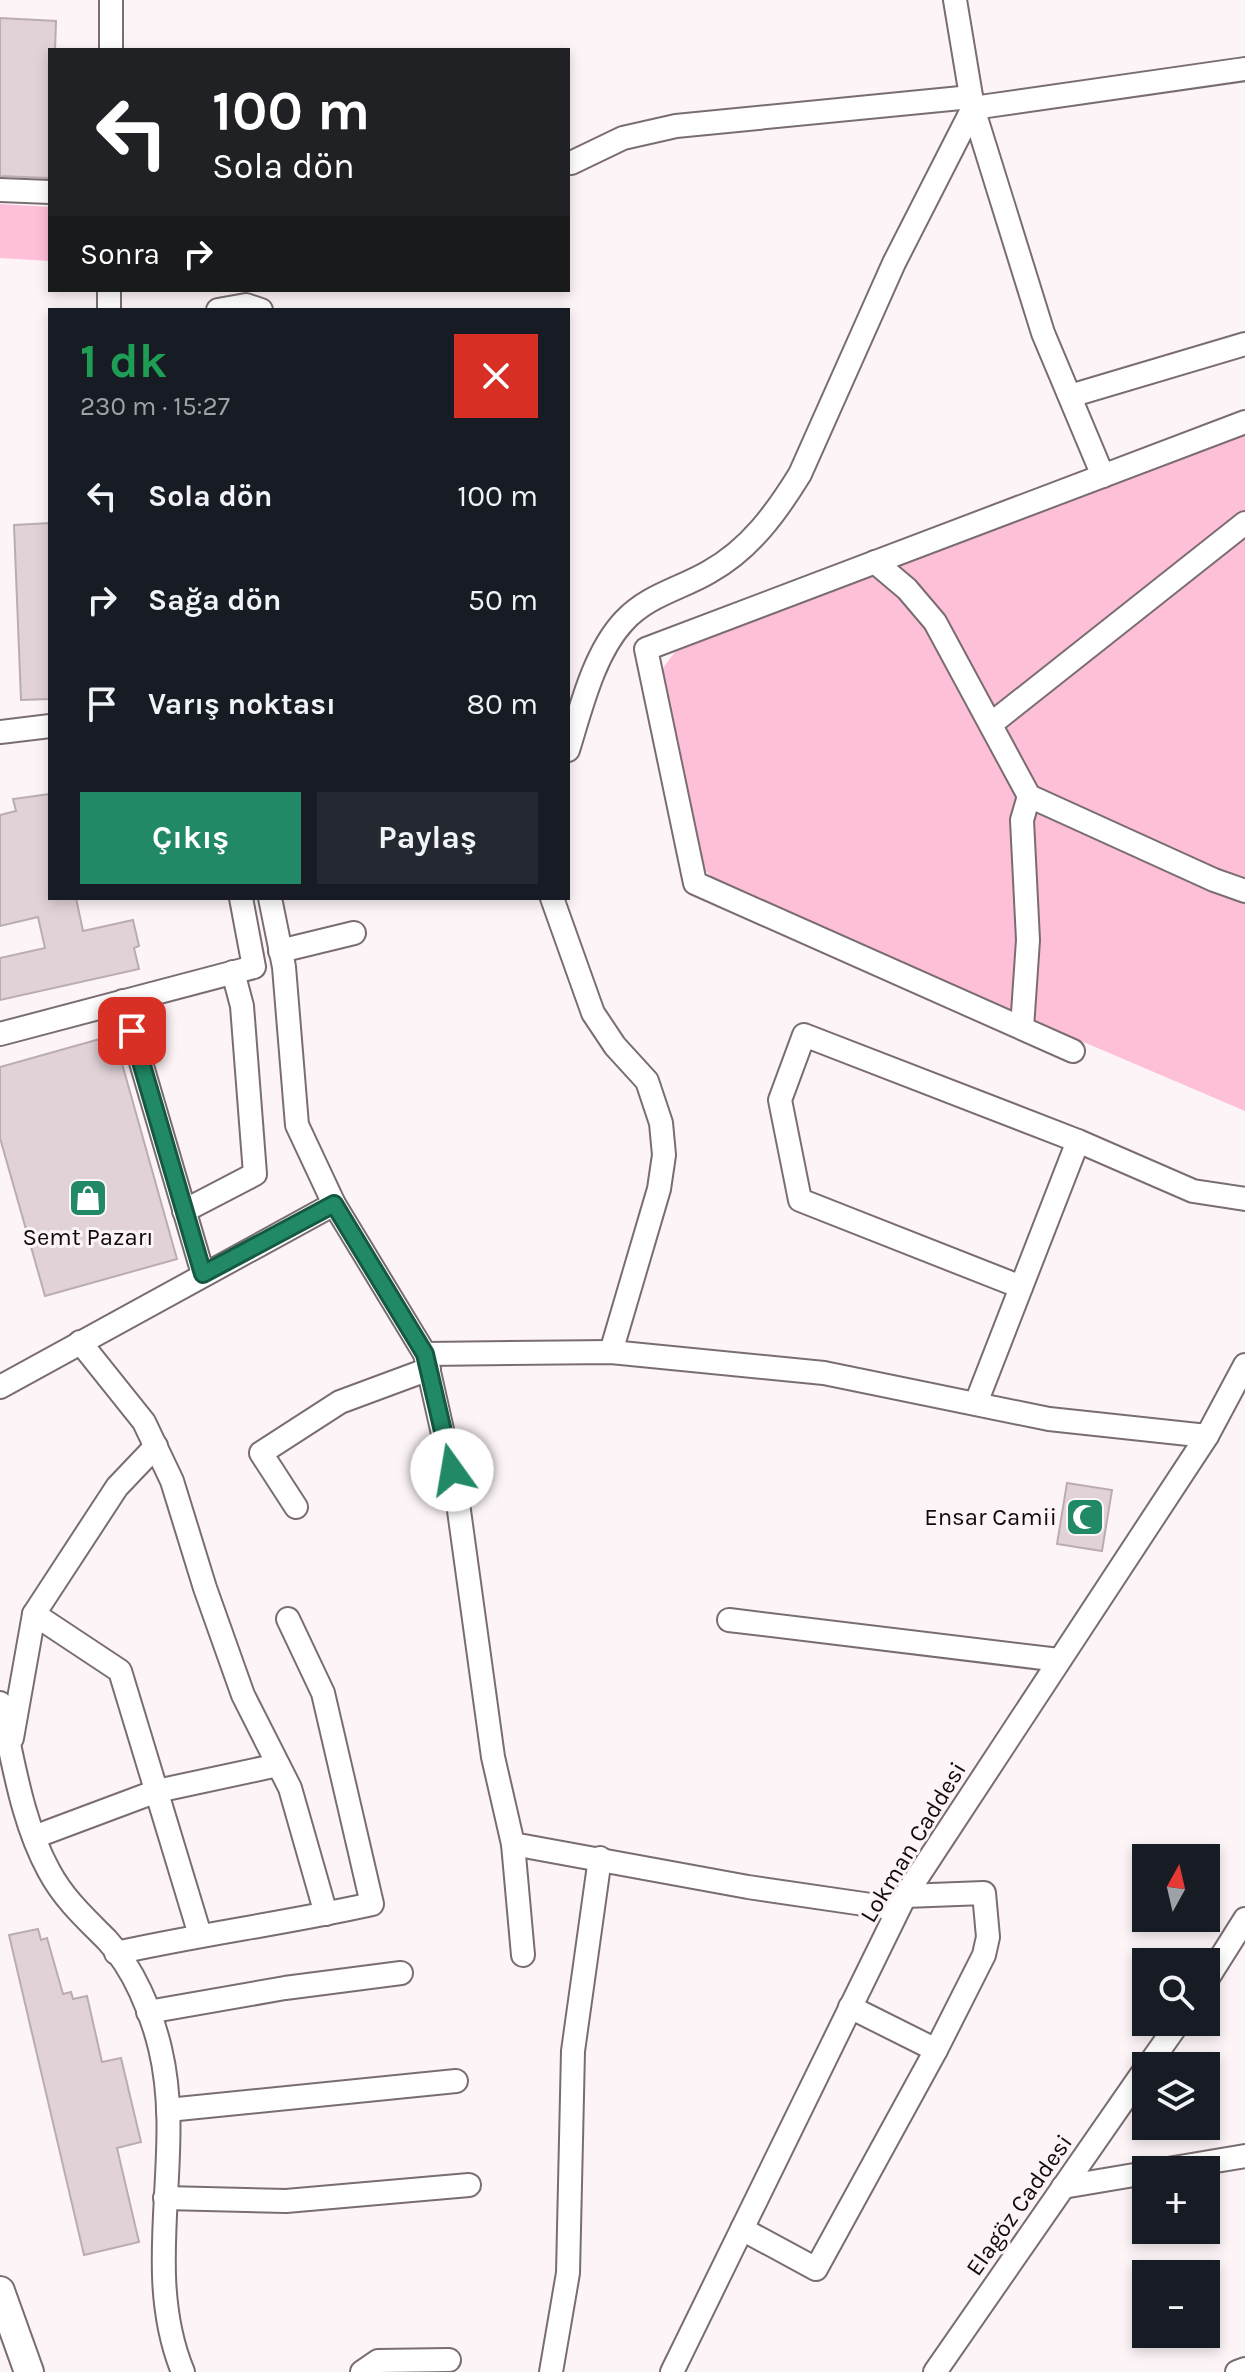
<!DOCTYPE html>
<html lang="tr">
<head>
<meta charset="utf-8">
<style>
	:root { --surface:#171b24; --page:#242831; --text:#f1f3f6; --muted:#9ea1a6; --accent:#218966 }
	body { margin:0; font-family:Karla,sans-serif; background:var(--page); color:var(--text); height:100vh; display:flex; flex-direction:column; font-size:30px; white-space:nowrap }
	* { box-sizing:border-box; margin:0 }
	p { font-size:26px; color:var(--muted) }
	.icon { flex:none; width:44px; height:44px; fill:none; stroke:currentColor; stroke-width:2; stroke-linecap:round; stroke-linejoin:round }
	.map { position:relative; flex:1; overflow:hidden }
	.details { position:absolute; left:48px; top:308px; width:522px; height:592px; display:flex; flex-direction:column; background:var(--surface); border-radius:0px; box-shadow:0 4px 12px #0003 }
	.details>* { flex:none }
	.hud { position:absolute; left:48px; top:48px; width:522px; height:244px; border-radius:0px; box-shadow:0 4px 12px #0003; background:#202124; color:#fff; overflow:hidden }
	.needle { width:52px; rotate:8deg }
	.tools { position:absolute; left:1132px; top:1844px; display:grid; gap:16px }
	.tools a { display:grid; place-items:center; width:88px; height:88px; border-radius:0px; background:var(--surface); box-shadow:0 4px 12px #0003; font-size:40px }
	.pin { position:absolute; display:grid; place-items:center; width:68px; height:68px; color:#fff; margin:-34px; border-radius:16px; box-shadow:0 4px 12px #0006 }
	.me { position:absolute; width:88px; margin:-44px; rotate:347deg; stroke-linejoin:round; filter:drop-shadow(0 0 6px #0008) }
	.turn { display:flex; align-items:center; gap:28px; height:168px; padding:0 32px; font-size:36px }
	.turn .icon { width:104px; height:104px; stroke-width:2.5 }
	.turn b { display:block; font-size:56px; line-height:68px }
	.then { display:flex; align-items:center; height:76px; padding:0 32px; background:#0003; gap:16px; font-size:30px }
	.round { display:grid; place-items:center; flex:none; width:84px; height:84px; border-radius:0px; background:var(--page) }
	.overview { display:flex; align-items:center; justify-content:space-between; height:136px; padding:0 32px }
	h1 { font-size:48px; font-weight:700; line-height:60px; color:#1e9e55 }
	.action { display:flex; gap:16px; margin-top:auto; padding:16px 32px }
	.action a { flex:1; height:92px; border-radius:0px; background:var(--accent); color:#fff; font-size:32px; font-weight:700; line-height:92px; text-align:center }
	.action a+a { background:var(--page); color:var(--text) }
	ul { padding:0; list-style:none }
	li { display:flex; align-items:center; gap:24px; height:104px; padding:0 32px }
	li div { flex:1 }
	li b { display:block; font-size:30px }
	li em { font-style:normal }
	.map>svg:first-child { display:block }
	.green { fill:#febfd8 }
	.building { fill:#e1d2d7; stroke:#bbacb2; stroke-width:2 }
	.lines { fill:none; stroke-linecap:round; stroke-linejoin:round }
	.minor-casing { stroke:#7a6d71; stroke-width:26 }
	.major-casing { stroke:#7a6d71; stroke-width:32 }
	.minor { stroke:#fff; stroke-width:22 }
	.major { stroke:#fff; stroke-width:28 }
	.route-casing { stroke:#155942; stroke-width:20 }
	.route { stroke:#218966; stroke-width:14 }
	.labels { text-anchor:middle; stroke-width:6; stroke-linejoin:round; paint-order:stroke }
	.poi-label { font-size:24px; fill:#100b0d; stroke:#fdf4f7 }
	.street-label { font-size:24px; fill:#100b0d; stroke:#fdf4f7 }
</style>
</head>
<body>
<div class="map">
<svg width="1245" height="2372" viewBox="0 0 1245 2372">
	<rect width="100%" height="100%" fill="#fdf4f7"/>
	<g class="green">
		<polygon points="0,204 50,207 50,261 0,258"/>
		<polygon points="1245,431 1245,1111 721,887 701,866 660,674 665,665 675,652 867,571"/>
	</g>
	<g class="building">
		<polygon points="0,18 56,21 55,50 50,50 49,178 0,176"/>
		<polygon points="50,523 50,699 21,700 14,525"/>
		<polygon points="50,794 50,898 76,898 83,931 133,920 139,946 134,948 139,969 0,1000 0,958 45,948 38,917 0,926 0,815 16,811 13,799"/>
		<polygon points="114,1035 177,1259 45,1296 0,1138 0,1067"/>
		<polygon points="1067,1483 1112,1490 1102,1551 1057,1544"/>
		<polygon points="38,1929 41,1940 47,1938 63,1994 71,1992 73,1999 87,1996 102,2062 121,2058 141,2142 117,2148 139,2242 84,2255 9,1935"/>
	</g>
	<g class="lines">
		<defs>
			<g id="minor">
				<polyline points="955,0 973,108 1043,333 1103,476"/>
				<polyline points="111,50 111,0"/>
				<polyline points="571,163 623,138 676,126 971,97"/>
				<polyline points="0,190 50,192"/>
				<polyline points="109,310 109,290"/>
				<polyline points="218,310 246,305 261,310"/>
				<polyline points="1070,396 1245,344"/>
				<polyline points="875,562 907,589 935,622 1029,796 1214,880 1245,891"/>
				<polyline points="991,724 1245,523"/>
				<polyline points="0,732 50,726"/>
				<path d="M568,750C581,708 594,653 624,621C648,595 680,589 709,572C750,549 776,513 800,474L894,263L973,108L1245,69"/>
				<polyline points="270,898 284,967 297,1125 334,1204 425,1354 457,1496 493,1757 513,1844 748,1887 898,1909"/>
				<polyline points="552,898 593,1013 615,1046 647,1081 661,1123 664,1155 659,1189 611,1352"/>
				<polyline points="280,951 354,933"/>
				<polyline points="123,1001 203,1274"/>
				<polyline points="1022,1028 1028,940 1022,820 1029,796"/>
				<polyline points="0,1034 254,967 241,898"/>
				<polyline points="1073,1051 695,883 646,649 1245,422"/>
				<polyline points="184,1211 255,1174 242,1006 233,972"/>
				<polyline points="1021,1287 800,1200 780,1100 804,1035 1078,1141 1193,1191 1245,1199"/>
				<polyline points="80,1342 144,1422 172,1481 205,1588 243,1695 290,1788 326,1914"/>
				<polyline points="425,1354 611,1352 824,1373 1049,1419 1207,1436"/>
				<polyline points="0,1387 334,1204"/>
				<polyline points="976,1403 1078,1141"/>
				<polyline points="296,1507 261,1453 340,1402 429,1369"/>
				<polyline points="34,1614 120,1671 200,1935"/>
				<polyline points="729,1620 1059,1660"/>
				<path d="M0,1703C13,1758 21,1820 49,1871C64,1899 85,1918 107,1940C134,1969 151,2011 160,2048C186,2155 140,2268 183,2372"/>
				<polyline points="12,1738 34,1614 117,1487 156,1446"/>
				<polyline points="34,1837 157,1791 278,1765"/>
				<polyline points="513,1844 523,1955"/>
				<polyline points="905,1896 984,1893 988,1937 984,1955 936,2050"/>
				<path d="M116,1953C201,1934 287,1923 372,1904L323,1693L288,1619"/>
				<polyline points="1206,1981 1245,1919"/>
				<polyline points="148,2012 285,1988 401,1973"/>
				<polyline points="1148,2066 1179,2022"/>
				<polyline points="168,2110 456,2081"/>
				<polyline points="1162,2170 1245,2156"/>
				<polyline points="1063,2187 1146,2173"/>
				<polyline points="165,2198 286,2201 469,2185"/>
				<polyline points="742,2229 816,2269 936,2050 850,2007"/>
				<polyline points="362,2372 378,2361 449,2360"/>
				<polyline points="551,2372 568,2273 573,2051 600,1858"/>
				<polyline points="672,2372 905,1896 1207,1436 1245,1365"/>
				<polyline points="935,2372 1146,2068"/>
				<polyline points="1237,2372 1245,2369"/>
			</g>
			<polyline id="major" points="0,2291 29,2372"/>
		</defs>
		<use href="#minor" class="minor-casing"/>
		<use href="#major" class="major-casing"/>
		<use href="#minor" class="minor"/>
		<use href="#major" class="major"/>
	</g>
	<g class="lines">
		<defs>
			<polyline id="route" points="132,1031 203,1274 334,1204 425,1354 452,1470"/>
		</defs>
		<use href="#route" class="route-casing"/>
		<use href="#route" class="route"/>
	</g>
	<defs>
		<symbol id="shop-square" viewBox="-11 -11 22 22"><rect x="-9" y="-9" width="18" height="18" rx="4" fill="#218966" stroke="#fdf4f7"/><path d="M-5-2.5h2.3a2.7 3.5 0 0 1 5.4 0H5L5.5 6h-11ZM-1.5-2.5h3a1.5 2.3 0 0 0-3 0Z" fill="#fff"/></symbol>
		<symbol id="mosque-square" viewBox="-11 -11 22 22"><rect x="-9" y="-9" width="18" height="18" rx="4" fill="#218966" stroke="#fdf4f7"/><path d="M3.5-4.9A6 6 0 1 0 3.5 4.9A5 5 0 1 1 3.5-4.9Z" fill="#fff"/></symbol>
	</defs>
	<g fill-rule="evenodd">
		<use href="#shop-square" x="66" y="1176" width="44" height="44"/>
		<use href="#mosque-square" x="1063" y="1495" width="44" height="44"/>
	</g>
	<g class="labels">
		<g class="poi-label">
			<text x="88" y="1245">Semt Pazarı</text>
			<text x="1057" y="1525" text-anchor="end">Ensar Camii</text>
		</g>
		<g class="street-label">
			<text transform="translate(913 1842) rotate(-59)" y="8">Lokman Caddesi</text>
			<text transform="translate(1019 2205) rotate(-55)" y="8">Elagöz Caddesi</text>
		</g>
	</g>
</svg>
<div class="tools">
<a><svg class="needle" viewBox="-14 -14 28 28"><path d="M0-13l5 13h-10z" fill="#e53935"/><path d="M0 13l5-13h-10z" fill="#9ea1a6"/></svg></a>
<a><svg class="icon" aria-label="search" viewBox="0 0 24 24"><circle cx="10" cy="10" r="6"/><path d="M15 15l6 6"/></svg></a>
<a><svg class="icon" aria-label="layers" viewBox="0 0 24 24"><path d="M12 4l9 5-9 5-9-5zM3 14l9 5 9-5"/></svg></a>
<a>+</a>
<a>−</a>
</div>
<div class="pin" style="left:132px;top:1031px;background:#d93025"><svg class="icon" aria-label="arrive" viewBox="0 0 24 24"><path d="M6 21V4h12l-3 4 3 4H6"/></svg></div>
<svg class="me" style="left:452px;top:1470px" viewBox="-20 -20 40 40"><circle r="19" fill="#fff"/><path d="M0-13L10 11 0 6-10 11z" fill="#218966"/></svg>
<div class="hud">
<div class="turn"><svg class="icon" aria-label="left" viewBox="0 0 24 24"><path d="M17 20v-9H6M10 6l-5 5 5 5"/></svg><div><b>100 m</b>Sola dön</div></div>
<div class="then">Sonra<svg class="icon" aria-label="right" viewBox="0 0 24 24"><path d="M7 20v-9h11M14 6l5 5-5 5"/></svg></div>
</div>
<section class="details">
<div class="overview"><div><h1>1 dk</h1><p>230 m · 15:27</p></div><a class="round" style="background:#d93025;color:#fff"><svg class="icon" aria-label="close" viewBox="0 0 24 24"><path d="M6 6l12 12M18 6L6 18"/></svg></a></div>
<ul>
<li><svg class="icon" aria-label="left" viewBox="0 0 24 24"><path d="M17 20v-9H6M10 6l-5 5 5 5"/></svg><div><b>Sola dön</b></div><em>100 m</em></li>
<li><svg class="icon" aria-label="right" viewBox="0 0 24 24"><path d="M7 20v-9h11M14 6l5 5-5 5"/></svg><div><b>Sağa dön</b></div><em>50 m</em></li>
<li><svg class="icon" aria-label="arrive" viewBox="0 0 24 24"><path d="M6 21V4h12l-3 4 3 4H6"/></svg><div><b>Varış noktası</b></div><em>80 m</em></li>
</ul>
<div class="action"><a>Çıkış</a><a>Paylaş</a></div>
</section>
</div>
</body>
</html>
